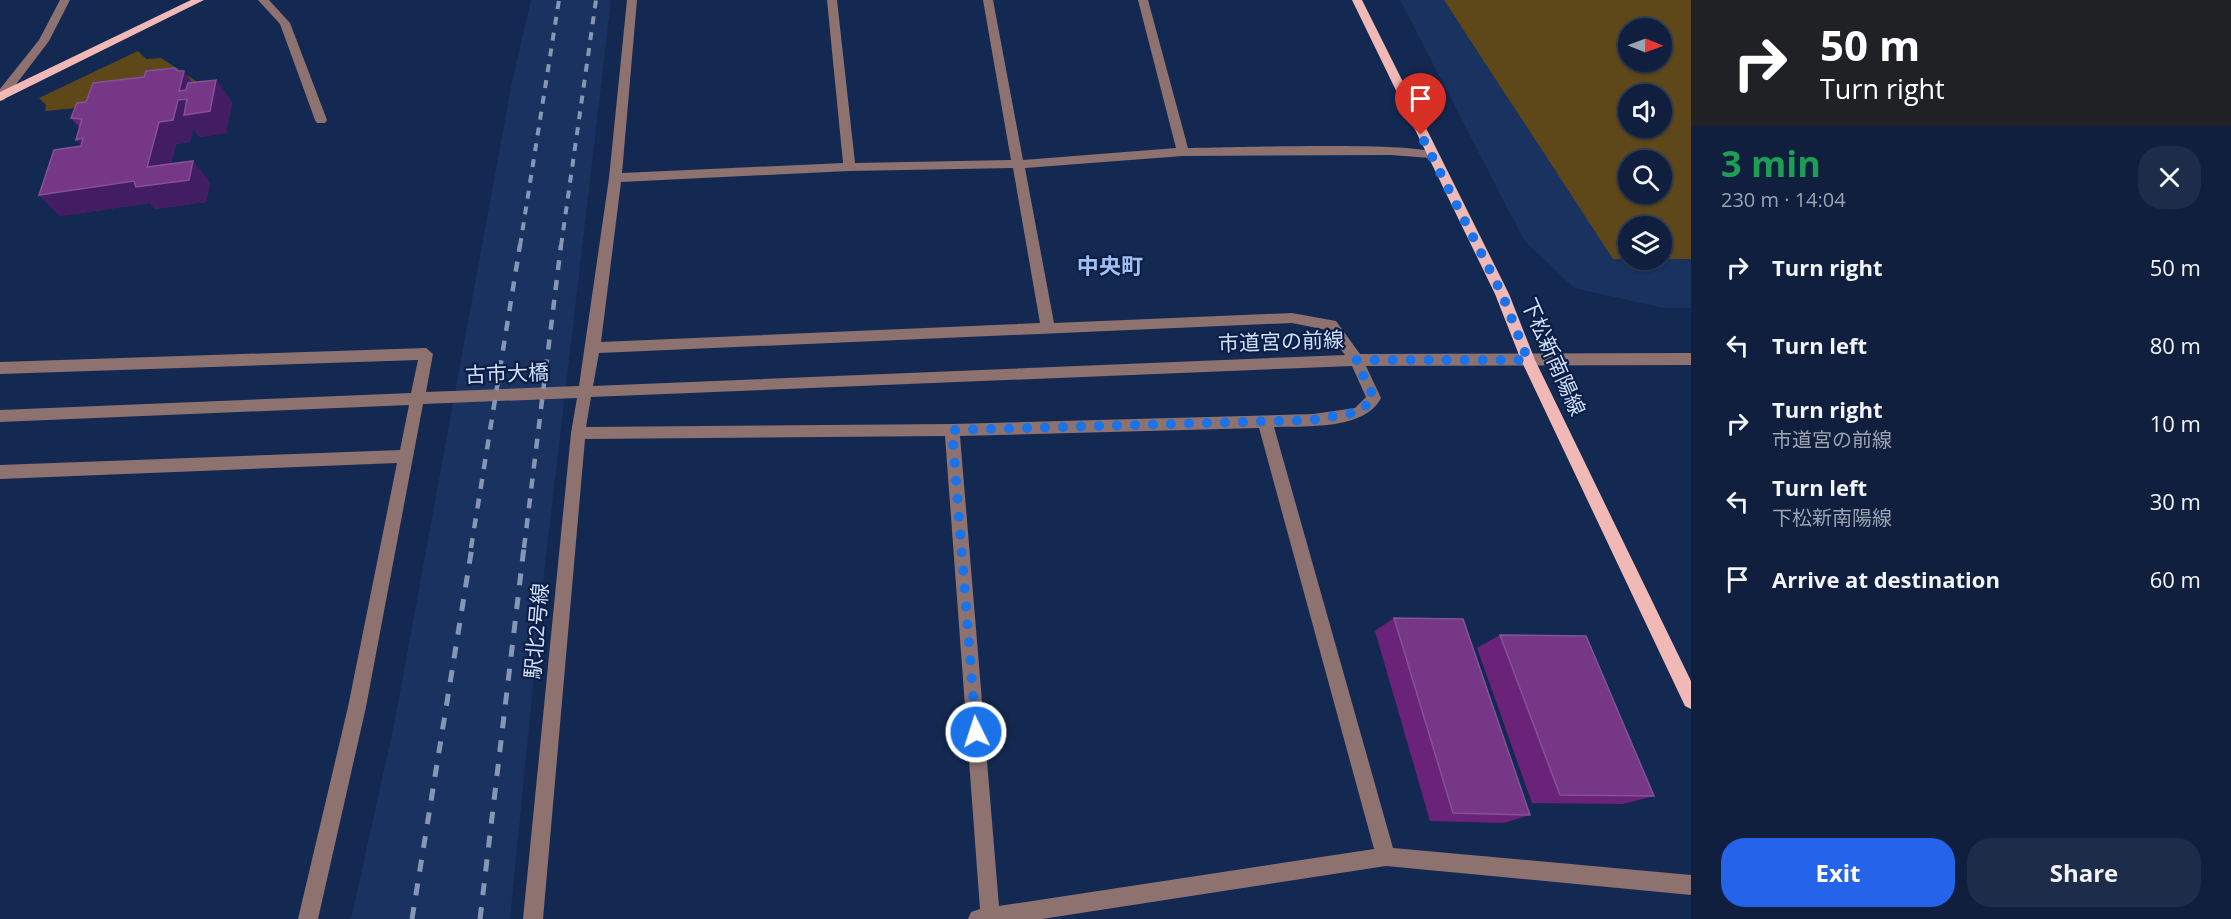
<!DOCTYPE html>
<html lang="en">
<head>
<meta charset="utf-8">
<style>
	:root { --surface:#0f1f3d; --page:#1d2c48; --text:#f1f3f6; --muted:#9ba2b0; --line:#2f3d57; --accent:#2563eb }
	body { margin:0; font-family:"Open Sans","Noto Sans JP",sans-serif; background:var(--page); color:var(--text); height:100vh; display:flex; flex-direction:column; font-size:22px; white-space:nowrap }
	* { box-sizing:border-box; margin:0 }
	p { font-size:20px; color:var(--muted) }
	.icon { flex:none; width:33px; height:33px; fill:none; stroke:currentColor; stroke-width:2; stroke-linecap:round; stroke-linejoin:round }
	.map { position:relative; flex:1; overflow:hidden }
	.sheet { display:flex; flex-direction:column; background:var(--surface); width:540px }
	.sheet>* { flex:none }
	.guide { background:#202124; color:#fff; overflow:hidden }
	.needle { width:39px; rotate:91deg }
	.controls { position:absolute; left:1618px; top:18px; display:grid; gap:12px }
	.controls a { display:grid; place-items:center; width:54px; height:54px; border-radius:50%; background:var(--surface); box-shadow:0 2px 4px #0004,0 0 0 2px var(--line); font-size:30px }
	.pin { position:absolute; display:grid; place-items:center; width:51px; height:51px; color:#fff; margin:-62px -26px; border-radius:50% 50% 50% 0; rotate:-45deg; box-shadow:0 0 6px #0007 }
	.pin .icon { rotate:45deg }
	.me { position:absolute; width:66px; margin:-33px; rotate:356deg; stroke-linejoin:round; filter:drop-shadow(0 0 4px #0008) }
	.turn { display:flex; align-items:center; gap:21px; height:126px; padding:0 30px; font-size:27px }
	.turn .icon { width:78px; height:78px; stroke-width:2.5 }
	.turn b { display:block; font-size:42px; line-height:51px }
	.round { display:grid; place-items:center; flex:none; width:63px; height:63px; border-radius:24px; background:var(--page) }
	.summary { display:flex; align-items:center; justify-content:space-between; height:102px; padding:0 30px }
	h1 { font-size:36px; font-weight:700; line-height:45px; color:#1e9e55 }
	.button { display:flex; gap:12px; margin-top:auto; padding:12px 30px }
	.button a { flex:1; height:69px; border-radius:24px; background:var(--accent); color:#fff; font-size:24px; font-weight:700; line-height:69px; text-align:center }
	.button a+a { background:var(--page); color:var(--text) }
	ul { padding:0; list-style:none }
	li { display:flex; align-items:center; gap:18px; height:78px; padding:0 30px }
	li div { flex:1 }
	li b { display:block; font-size:22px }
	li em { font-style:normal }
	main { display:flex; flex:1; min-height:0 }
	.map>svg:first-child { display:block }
	.built { fill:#1a3260; fill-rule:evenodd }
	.green { fill:#5e4718; fill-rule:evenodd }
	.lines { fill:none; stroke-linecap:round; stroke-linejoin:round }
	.minor { fill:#8d7270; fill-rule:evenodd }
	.major { fill:#f1b9b5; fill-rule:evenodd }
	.rail-far2 { stroke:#8697b6; stroke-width:4; stroke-dasharray:8 8; stroke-linecap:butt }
	.rail-far1 { stroke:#8697b6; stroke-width:4.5; stroke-dasharray:10 10; stroke-linecap:butt }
	.rail { stroke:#8697b6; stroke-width:5; stroke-dasharray:12 12; stroke-linecap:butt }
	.wall { fill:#6b2379 }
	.shaded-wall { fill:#431d63 }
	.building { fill:#763786; stroke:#845298; stroke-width:1.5 }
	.route { stroke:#1a73e8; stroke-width:10; stroke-dasharray:0 18 }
	.labels { text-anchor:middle; stroke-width:4.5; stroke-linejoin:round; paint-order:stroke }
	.street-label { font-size:21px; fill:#d1dff9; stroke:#0b1f46 }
	.neighbourhood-label { font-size:22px; font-weight:bold; fill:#a3bef1; stroke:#0b1f46 }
</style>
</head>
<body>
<main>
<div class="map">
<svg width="1691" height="919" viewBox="0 0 1691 919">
	<rect width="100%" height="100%" fill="#142951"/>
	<g class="built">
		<polygon points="531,0 611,0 545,565 510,919 351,919 394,725 512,82"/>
		<path d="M1400,0H1691V308H1664L1574,288L1524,240ZM1629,28H1662V62H1629ZM1629,94H1662V128H1629ZM1629,160H1662V194H1629ZM1629,226H1662V260H1629Z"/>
	</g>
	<g class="green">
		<path d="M1444,0H1691V259H1662V226H1629V259H1613ZM1629,28H1662V62H1629ZM1629,94H1662V128H1629ZM1629,160H1662V194H1629Z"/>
		<polygon points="138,51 146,59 161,58 205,87 111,105 45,111 46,105 39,98"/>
	</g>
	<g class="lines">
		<g class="minor">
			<polygon points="60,0 70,0 49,41 4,100 0,101 0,89 39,40"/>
			<polygon points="258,0 269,0 290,23 327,120 325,123 317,123 315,120 280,24"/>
			<path d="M627,0H637L622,173L843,163L827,0H837L855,163L1011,160L983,0H993L1023,160L1176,148L1138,0H1148L1188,148C1219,148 1425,141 1436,154L1430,158L1391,155L1183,156L1025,168L1054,323L1292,313L1336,321L1360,354L1691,353V365L1366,366L1381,398C1365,430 1306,426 1274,427L1393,848L1691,875V895L1386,866L1042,919H968L971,912L980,909L945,436L585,439L543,919H523L571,433L577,398L423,404L366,707L318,919H298L348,707L397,463L0,479V465L400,450L409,405L0,422V410L411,393L418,360L0,374V362L426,348L433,354L426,392L579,386L609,178ZM1013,168L1040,323L601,342L621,182L849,171ZM1292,323L1327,330L1345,355L593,386L599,353ZM1352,366L1366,397L1355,408L1313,414L952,424L586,427L591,397ZM1259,428L1374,849L999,906L960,436Z"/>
		</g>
		<g class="major">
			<polygon points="191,0 204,0 0,101 0,92"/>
			<polygon points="1352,0 1362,0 1509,294 1535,360 1691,681 1691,709 1685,706 1521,360 1495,294"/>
		</g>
		<g class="rail-far2">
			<polyline points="520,246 559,0"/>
			<polyline points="561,246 596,0"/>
		</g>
		<g class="rail-far1">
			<polyline points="471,548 520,245"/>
			<polyline points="524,548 561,245"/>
		</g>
		<g class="rail">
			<polyline points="412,919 472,547"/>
			<polyline points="480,919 524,547"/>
		</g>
	</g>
	<g class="wall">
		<polygon points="178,71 193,83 216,80 232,102 226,133 200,137 193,128 190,142 176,144 171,164 193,161 210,183 206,202 155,209 150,203 60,216 39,195 81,146 80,128 71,118 86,102 144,77"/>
		<polygon points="1394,618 1530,815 1503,823 1430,821 1375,631"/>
		<polygon points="1500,635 1654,796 1623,804 1532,803 1477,648"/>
	</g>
	<g class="shaded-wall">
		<polygon points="184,71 200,93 216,80 232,102 226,133 200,137 193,128 190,142 176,144 166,183 193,161 210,183 206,202 155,209 150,203 60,216 39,195 159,122 179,91"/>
		<polygon points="83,138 95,162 76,140"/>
	</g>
	<g class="building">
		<polygon points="175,68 178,71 184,71 179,91 186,90 188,83 216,80 210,111 184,115 187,99 178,100 173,120 159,122 147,167 193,161 189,180 136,187 134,181 39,195 54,150 81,146 83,138 76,140 82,119 71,118 77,103 86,102 93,83 144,77 146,71"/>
		<polygon points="1394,618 1463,619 1530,815 1453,813"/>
		<polygon points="1500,635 1586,636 1654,796 1560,795"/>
	</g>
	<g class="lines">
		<polyline class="route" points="976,732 952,430 1312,420 1359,412 1374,398 1356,360 1528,360 1502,294 1421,135"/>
	</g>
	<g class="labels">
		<g class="street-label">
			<text transform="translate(1281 342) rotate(-2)" y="7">市道宮の前線</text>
			<text transform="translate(1553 357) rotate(66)" y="7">下松新南陽線</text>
			<text transform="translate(507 374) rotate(-2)" y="7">古市大橋</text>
			<text transform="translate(537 631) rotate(-85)" y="7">駅北2号線</text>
		</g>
		<g class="neighbourhood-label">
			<text x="1110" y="274">中央町</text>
		</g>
	</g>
</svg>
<div class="controls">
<a><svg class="needle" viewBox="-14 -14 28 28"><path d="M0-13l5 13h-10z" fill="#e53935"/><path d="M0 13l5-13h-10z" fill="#9ba2b0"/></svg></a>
<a><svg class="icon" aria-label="sound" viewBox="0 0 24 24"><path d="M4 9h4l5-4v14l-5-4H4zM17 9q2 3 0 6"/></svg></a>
<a><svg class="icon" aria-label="search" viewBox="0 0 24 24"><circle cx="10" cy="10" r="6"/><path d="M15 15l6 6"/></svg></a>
<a><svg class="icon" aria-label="layers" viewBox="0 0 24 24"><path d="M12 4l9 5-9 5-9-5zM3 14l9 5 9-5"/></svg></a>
</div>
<div class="pin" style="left:1421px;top:135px;background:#d93025"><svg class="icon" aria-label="arrive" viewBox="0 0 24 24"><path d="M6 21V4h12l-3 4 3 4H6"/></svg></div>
<svg class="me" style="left:976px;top:732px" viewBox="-20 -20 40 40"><circle r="17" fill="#1a73e8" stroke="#fff" stroke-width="3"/><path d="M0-11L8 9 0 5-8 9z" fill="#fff"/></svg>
</div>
<section class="sheet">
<div class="guide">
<div class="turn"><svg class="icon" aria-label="right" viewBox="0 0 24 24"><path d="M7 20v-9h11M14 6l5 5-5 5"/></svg><div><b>50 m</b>Turn right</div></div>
</div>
<div class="summary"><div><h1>3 min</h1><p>230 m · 14:04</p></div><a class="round"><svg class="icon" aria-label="close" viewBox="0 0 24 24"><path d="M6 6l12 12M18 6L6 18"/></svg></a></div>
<ul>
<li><svg class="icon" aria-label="right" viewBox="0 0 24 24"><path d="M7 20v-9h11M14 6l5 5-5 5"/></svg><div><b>Turn right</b></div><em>50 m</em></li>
<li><svg class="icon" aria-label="left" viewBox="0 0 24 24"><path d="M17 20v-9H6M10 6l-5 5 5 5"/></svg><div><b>Turn left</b></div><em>80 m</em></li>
<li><svg class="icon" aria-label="right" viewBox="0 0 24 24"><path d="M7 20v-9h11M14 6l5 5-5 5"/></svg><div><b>Turn right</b><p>市道宮の前線</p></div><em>10 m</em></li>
<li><svg class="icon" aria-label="left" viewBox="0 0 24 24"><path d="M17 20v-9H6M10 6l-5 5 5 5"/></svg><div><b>Turn left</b><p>下松新南陽線</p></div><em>30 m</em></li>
<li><svg class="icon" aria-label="arrive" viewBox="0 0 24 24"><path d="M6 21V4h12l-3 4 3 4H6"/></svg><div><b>Arrive at destination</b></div><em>60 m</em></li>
</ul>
<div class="button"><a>Exit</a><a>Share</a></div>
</section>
</main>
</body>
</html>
